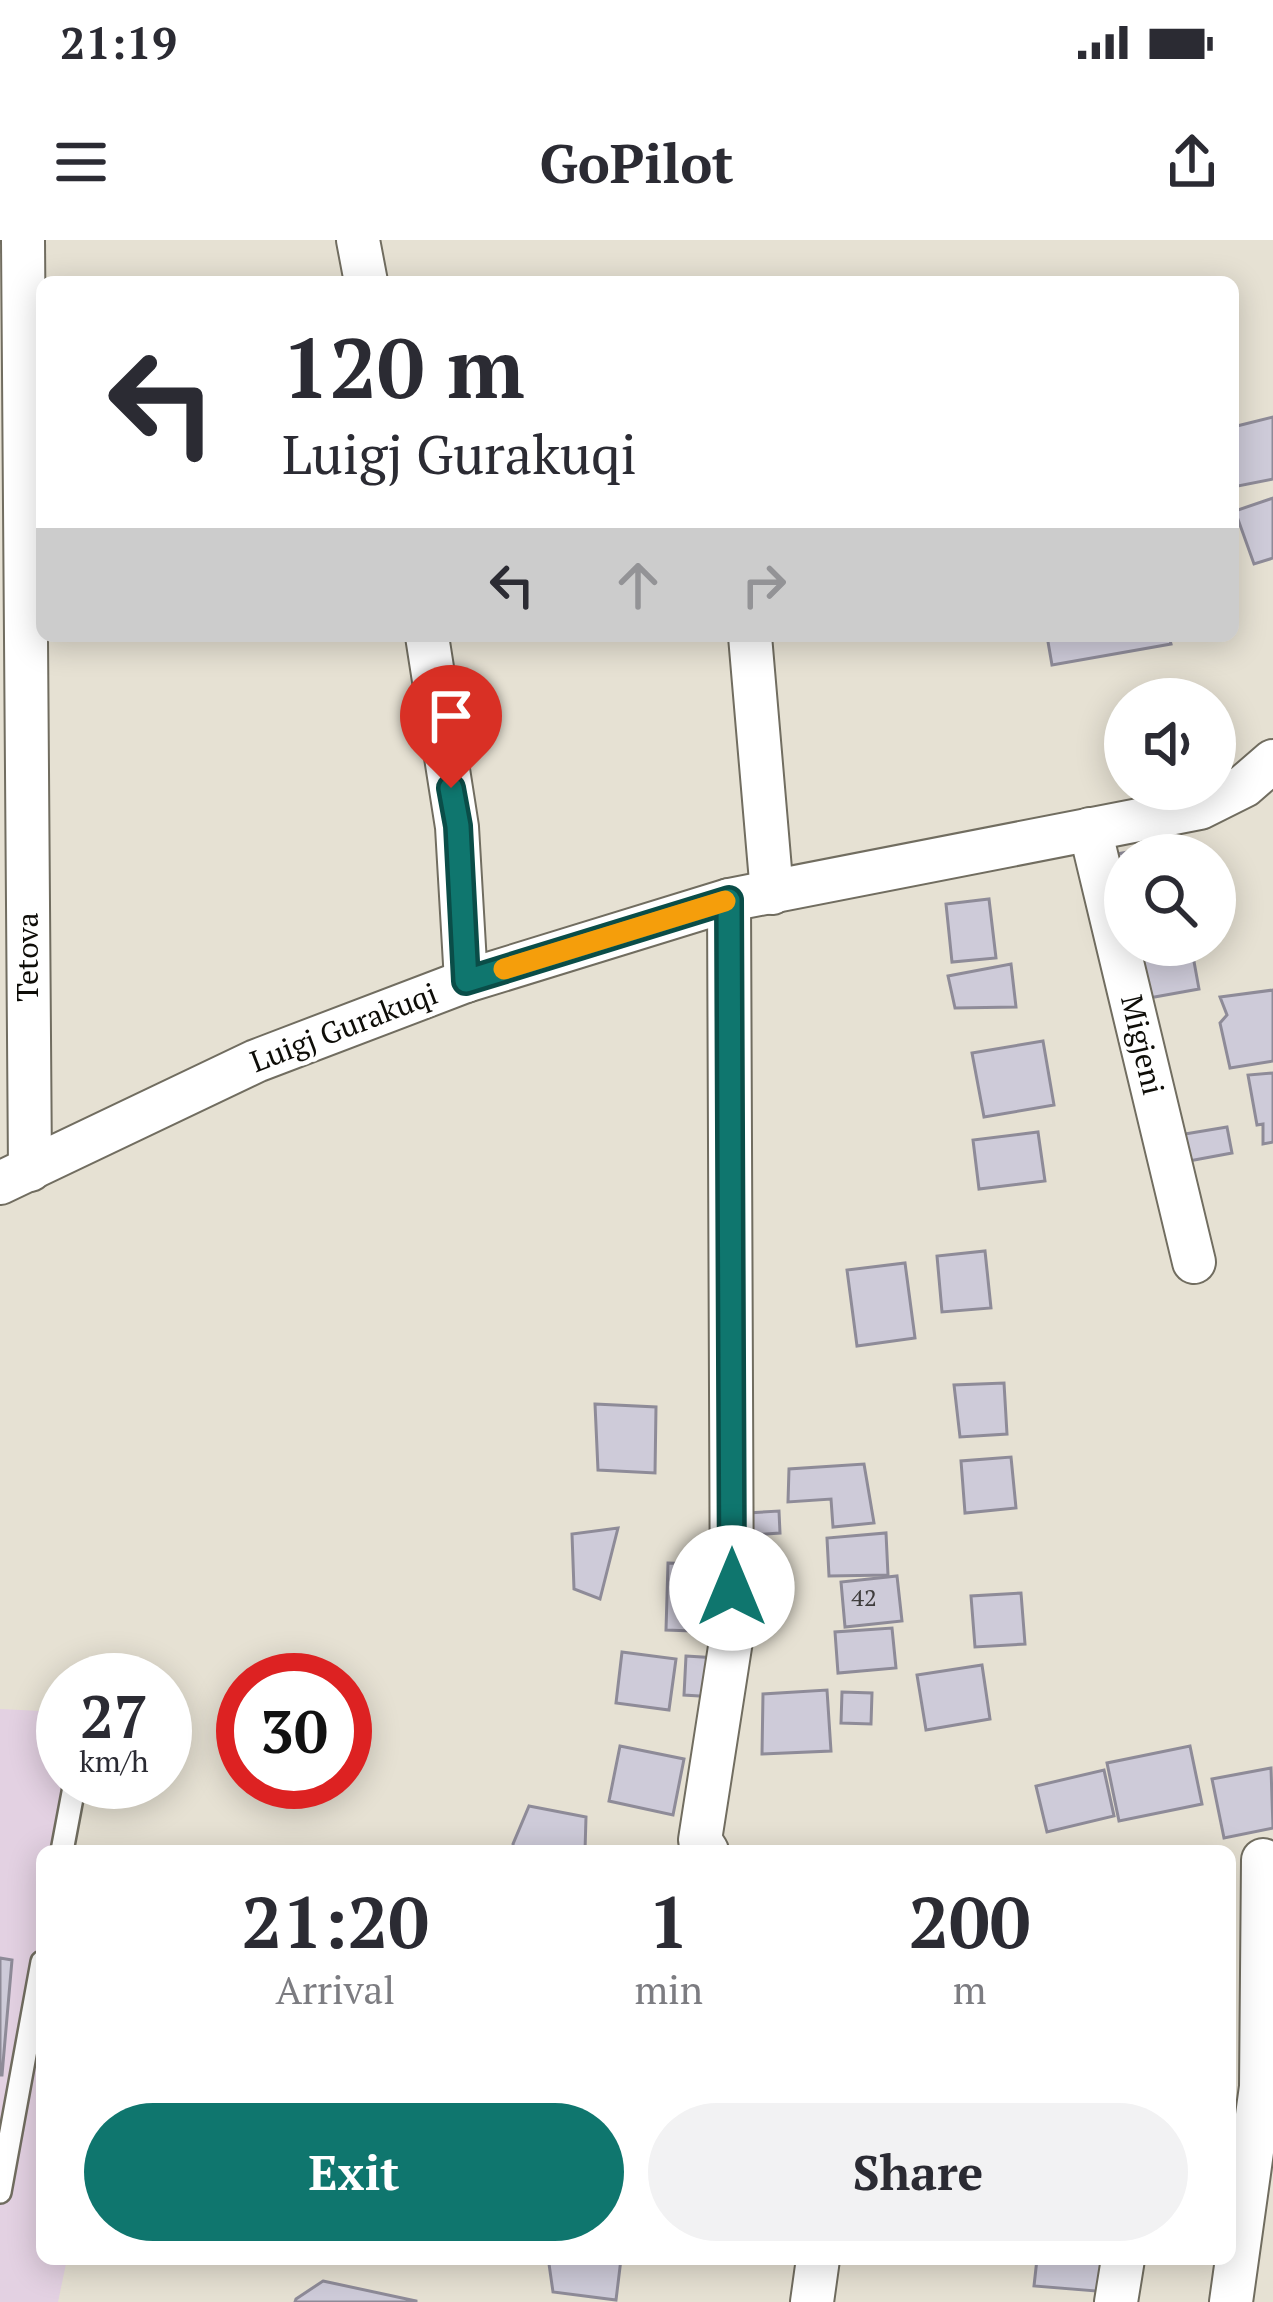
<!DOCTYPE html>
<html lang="en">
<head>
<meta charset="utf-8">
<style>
	:root { --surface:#fff; --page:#f2f2f3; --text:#2b2b33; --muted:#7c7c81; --accent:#0f766e }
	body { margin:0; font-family:"PT Serif",serif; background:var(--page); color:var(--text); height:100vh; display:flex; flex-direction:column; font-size:45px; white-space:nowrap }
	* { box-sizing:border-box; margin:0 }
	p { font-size:39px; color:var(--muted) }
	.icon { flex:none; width:66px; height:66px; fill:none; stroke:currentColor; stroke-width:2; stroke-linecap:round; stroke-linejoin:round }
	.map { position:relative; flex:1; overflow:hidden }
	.side { position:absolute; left:36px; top:1605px; width:1200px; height:420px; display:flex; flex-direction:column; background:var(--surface); border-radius:18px; box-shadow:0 6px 30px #0003 }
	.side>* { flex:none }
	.hud { position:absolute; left:36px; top:36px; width:1203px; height:366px; border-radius:18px; box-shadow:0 6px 30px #0003; background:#fff; color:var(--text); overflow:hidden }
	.buttons { position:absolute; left:1104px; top:438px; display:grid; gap:24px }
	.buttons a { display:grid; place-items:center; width:132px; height:132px; border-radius:50%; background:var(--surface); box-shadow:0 6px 30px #0003; font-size:60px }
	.speed { position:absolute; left:36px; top:1413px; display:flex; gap:24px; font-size:60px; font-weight:700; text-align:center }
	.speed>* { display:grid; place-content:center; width:156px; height:156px; border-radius:50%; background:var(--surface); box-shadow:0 6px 30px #0003; line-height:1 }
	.speed small { font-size:30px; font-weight:400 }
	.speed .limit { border:18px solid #d22; background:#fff; color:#111 }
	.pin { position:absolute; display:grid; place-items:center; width:102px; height:102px; color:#fff; margin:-123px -51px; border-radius:50% 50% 50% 0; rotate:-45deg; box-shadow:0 0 12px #0007 }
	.pin .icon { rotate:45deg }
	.me { position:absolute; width:132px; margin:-66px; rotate:0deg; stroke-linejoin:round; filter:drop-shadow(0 0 9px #0008) }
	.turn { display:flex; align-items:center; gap:42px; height:252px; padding:0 48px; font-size:54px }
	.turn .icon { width:156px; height:156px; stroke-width:2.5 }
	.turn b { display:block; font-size:84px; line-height:102px }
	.lanes { display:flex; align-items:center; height:114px; padding:0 48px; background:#0003; justify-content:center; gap:60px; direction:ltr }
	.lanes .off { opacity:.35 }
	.eta { display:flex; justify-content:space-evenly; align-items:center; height:204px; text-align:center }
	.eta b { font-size:72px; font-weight:700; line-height:84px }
	.cta { display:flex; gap:24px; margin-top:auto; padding:24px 48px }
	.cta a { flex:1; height:138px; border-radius:72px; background:var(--accent); color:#fff; font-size:48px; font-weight:700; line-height:138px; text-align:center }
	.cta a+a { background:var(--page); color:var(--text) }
	.status { display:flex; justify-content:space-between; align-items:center; height:84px; padding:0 60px; background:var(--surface); direction:ltr }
	.status svg { height:33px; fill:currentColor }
	header { display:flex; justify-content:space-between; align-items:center; height:156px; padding:0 48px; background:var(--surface); font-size:54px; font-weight:700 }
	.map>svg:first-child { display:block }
	.commercial { fill:#e3d1e2 }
	.building { fill:#cecbd9; stroke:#8e8b98; stroke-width:3 }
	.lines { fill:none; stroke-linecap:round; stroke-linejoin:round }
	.service-casing { stroke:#716d60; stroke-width:26 }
	.minor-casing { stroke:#716d60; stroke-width:46 }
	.service { stroke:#fff; stroke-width:21 }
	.minor { stroke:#fff; stroke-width:42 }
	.route-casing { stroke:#0a4d48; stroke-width:30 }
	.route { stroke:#0f766e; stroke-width:21 }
	.slow { stroke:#f59e0b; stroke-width:21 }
	.labels { text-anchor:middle; stroke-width:9; stroke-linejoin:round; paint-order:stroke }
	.number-label { font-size:24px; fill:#3e3c3c }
	.street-label { font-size:30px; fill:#0e0d08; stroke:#fff }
</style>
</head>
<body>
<div class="status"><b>21:19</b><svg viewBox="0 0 49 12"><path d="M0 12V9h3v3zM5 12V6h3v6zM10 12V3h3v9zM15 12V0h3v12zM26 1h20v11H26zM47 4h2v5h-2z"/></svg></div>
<header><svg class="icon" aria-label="menu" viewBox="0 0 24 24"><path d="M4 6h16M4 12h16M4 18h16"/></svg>GoPilot<svg class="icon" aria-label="share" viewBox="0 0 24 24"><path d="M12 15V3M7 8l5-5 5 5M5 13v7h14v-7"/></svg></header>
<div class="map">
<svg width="1273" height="2062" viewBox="0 0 1273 2062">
	<rect width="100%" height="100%" fill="#e6e1d3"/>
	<polygon class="commercial" points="0,1469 63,1472 64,1542 56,1611 42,1611 42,2019 67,2019 58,2062 0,2062"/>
	<g class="building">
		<polygon points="1273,177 1273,239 1233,247 1233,187"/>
		<polygon points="1273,258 1273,318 1254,324 1235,271"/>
		<polygon points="1047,396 1169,396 1171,404 1052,425"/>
		<polygon points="1164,605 1166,615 1125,615 1125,680 1112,615"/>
		<polygon points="989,659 996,718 952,722 946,664"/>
		<polygon points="1128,705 1191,705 1199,749 1138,760"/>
		<polygon points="1011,724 1016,767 955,768 948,736"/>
		<polygon points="1273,750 1273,821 1230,828 1220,783 1227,775 1220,757"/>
		<polygon points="1043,801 1054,865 984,877 972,813"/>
		<polygon points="1273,833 1273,902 1263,904 1263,884 1257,885 1248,835"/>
		<polygon points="1227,887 1232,913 1189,921 1185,894"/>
		<polygon points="1038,892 1045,941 979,949 973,900"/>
		<polygon points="985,1011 991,1068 942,1072 937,1016"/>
		<polygon points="905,1023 915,1098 857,1106 847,1030"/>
		<polygon points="1004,1143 1007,1194 960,1197 954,1145"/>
		<polygon points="595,1164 656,1167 655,1233 598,1230"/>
		<polygon points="1011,1217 1016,1268 965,1273 961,1221"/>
		<polygon points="864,1224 874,1283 833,1287 831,1259 788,1262 789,1229"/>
		<polygon points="779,1271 780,1293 749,1295 748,1273"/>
		<polygon points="618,1288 600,1359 574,1349 572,1294"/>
		<polygon points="886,1293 888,1335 829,1336 827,1298"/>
		<polygon points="668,1323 724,1325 721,1392 666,1390"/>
		<polygon points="897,1336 902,1381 845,1387 841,1342"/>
		<polygon points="1021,1353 1025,1404 975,1407 971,1356"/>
		<polygon points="892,1388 896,1428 838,1433 835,1392"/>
		<polygon points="622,1412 676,1419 669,1470 616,1463"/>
		<polygon points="686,1416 717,1418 715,1457 684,1455"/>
		<polygon points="982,1425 990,1479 926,1490 917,1435"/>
		<polygon points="827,1450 831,1511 762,1514 763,1454"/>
		<polygon points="842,1452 872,1453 871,1484 841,1483"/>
		<polygon points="620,1506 684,1519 673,1575 609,1561"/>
		<polygon points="1190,1506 1202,1564 1119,1581 1107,1523"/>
		<polygon points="1271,1528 1273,1588 1224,1598 1212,1539"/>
		<polygon points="1104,1530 1114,1576 1047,1592 1036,1546"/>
		<polygon points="529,1566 586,1577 585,1611 514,1611 513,1604"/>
		<polygon points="0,1718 12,1720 2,1835 0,1835"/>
		<polygon points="551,2019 621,2019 616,2060 553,2052 549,2024"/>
		<polygon points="1037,2019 1111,2019 1108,2052 1034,2046"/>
		<polygon points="323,2041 416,2061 416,2062 295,2062 296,2059"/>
	</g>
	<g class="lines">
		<defs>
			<g id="service">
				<polyline points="62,1611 75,1542"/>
				<polyline points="0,1952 42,1722"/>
			</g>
			<g id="minor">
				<polyline points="23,0 30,930"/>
				<polyline points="358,0 366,42"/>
				<polyline points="427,396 457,587 466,741"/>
				<polyline points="750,396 772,653"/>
				<polyline points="1090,589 1194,1022"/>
				<polyline points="0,943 256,821 466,741 729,660 1200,568 1244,546 1273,521"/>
				<polyline points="707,1611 700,1600 732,1394 729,660"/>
				<polyline points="812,2062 818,2019"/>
				<polyline points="1116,2062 1123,2019"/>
				<polyline points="1231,2062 1261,1847 1263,1620"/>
			</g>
		</defs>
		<use href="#service" class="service-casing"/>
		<use href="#minor" class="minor-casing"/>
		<use href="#service" class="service"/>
		<use href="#minor" class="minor"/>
	</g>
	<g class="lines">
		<defs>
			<polyline id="route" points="451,548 458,586 466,741 729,660 732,1348"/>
		</defs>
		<use href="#route" class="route-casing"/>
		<use href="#route" class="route"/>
		<polyline class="slow" points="504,729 725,661"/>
	</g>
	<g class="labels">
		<g class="number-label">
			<text x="864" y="1366">42</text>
		</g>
		<g class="street-label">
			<text transform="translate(28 717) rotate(-90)" y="10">Tetova</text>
			<text transform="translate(344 788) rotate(-21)" y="10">Luigj Gurakuqi</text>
			<text transform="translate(1142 805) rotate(77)" y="10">Migjeni</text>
		</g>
	</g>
</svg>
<div class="buttons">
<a><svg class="icon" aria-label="sound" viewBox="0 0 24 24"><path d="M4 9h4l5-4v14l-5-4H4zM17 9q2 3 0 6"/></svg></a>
<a><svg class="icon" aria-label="search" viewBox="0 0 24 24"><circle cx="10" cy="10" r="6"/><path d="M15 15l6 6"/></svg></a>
</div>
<div class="speed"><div>27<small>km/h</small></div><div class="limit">30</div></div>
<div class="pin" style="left:451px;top:548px;background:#d93025"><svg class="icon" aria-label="arrive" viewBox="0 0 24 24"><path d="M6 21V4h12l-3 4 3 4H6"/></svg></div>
<svg class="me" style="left:732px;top:1348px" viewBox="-20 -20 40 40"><circle r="19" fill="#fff"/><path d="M0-13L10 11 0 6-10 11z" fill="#0f766e"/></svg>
<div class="hud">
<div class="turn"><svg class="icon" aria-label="left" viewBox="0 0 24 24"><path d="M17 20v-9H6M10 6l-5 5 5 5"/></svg><div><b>120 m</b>Luigj Gurakuqi</div></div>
<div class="lanes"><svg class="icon" aria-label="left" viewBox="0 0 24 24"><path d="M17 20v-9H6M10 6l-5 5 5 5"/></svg><svg class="icon off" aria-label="ahead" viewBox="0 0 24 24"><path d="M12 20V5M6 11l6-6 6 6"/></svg><svg class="icon off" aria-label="right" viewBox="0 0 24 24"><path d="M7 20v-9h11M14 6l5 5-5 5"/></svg></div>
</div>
<section class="side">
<div class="eta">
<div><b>21:20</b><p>Arrival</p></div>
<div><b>1</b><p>min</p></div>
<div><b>200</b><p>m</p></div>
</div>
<div class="cta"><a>Exit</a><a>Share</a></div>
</section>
</div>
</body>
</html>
